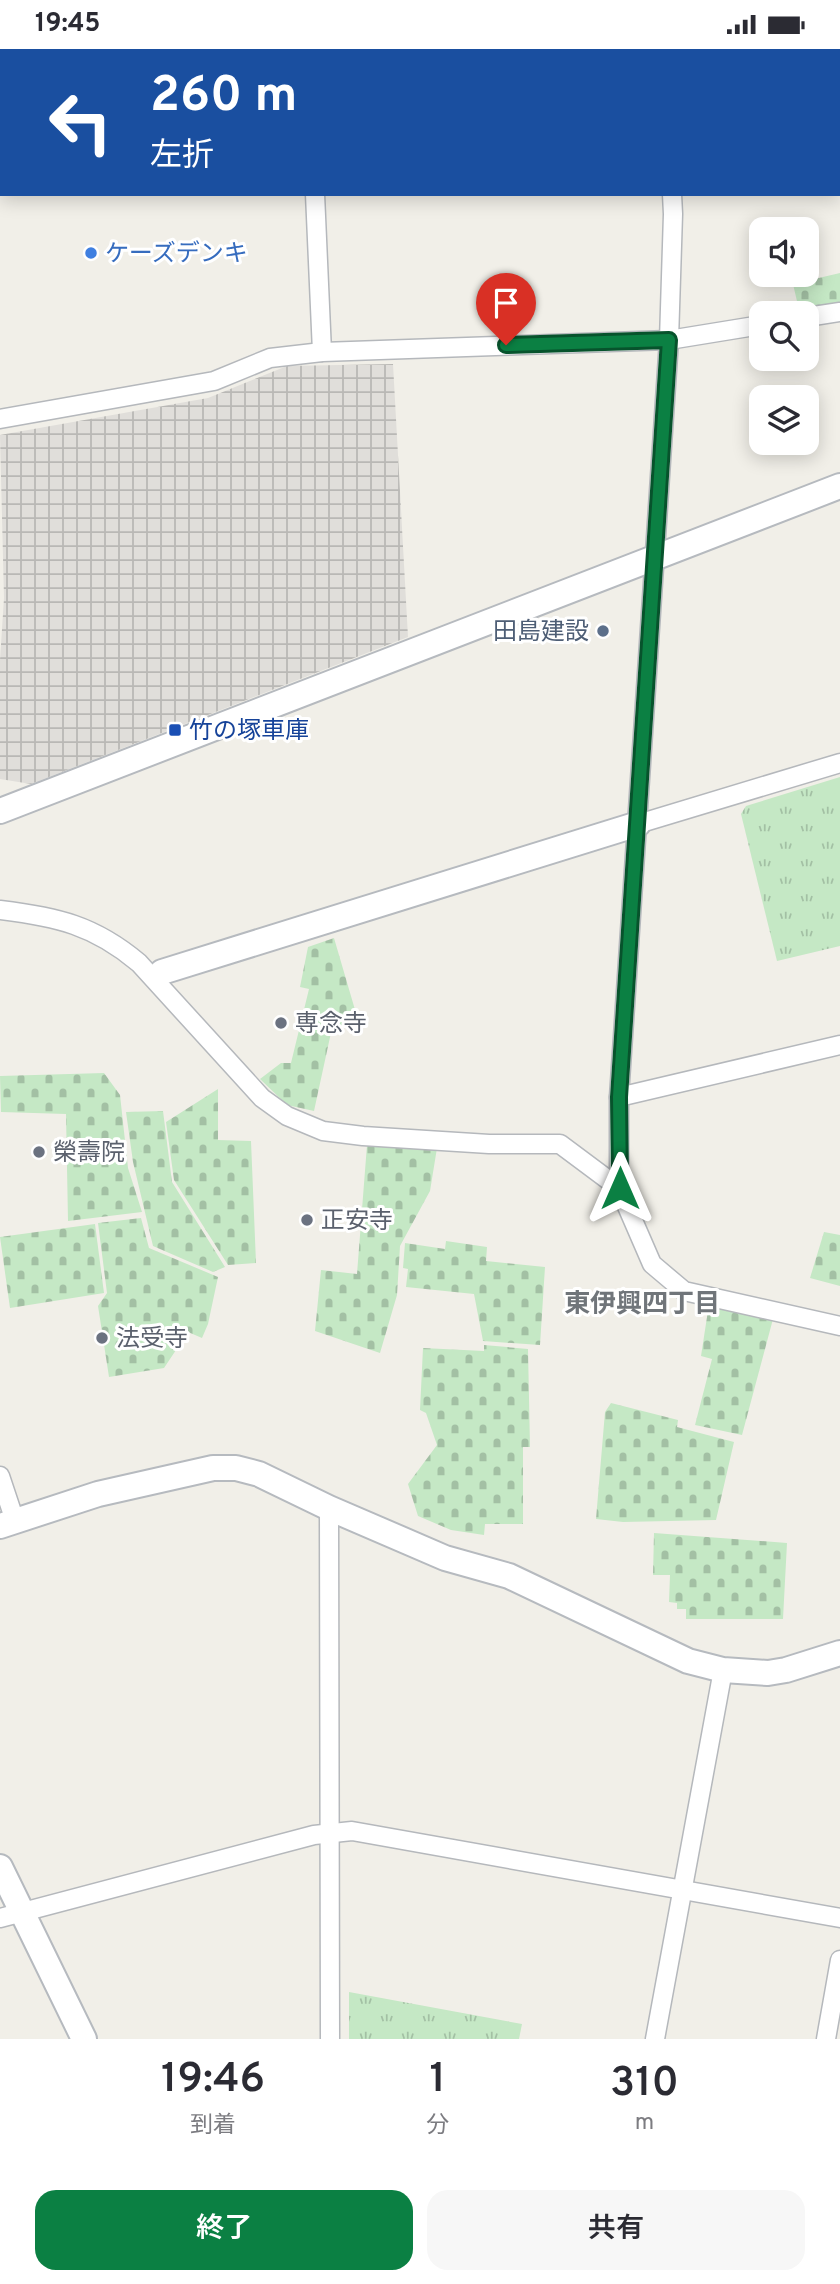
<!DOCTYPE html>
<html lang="ja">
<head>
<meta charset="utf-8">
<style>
	:root { --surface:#fff; --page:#f7f7f7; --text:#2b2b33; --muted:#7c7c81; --accent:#0b8043 }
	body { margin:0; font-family:Overpass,"Noto Sans JP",sans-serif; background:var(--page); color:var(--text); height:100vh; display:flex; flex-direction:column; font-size:26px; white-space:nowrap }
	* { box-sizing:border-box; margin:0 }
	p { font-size:23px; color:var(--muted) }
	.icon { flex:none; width:38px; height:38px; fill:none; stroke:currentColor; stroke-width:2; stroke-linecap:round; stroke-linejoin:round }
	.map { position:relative; height:1990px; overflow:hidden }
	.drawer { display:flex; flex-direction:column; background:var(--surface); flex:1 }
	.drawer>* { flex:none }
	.guide { position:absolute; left:0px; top:0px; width:840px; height:147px; box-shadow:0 4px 18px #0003; background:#1a4fa0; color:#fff; overflow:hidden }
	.buttons { position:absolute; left:749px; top:168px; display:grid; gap:14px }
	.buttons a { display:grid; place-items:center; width:70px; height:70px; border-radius:14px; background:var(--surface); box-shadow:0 4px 18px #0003; font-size:35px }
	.pin { position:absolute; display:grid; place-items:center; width:60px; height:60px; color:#fff; margin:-72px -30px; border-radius:50% 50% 50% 0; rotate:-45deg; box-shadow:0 0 7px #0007 }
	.pin .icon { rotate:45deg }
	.me { position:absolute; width:77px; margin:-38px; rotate:0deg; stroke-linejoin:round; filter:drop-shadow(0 0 5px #0008) }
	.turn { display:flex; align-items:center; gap:24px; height:147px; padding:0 35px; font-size:32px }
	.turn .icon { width:91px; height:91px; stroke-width:2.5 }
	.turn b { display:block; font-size:49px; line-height:60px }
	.eta { display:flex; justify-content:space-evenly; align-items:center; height:119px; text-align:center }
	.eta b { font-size:42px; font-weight:600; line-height:49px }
	.primary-button { display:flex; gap:14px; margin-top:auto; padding:14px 35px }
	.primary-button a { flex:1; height:80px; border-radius:21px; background:var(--accent); color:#fff; font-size:28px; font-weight:600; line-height:80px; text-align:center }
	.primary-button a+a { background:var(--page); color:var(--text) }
	.status { display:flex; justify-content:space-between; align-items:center; height:49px; padding:0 35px; background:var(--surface); direction:ltr }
	.status svg { height:19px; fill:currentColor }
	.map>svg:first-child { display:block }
	.industrial { fill:url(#industrial-grid) }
	.grass { fill:url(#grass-tufts) }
	.cemetery { fill:url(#cemetery-stones) }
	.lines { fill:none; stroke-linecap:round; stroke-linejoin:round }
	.street-casing { stroke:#b5b8bc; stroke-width:21 }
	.secondary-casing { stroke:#b6babf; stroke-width:28 }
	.street { stroke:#fff; stroke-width:18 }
	.secondary { stroke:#fff; stroke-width:24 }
	.route-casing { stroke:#07532c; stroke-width:18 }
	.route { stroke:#0b8043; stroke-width:12 }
	.shop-dot { fill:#3f7fe0; stroke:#fff; stroke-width:2.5 }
	.service-dot { fill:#5c6f8a; stroke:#fff; stroke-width:2.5 }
	.transit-dot { fill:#1a4fb4; stroke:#fff; stroke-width:2.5 }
	.worship-dot { fill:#6b7280; stroke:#fff; stroke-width:2.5 }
	.labels { text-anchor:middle; stroke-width:6; stroke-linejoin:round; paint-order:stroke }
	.shop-label { font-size:24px; fill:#366cbe; stroke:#fff; text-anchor:start }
	.service-label { font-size:24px; fill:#4e5e75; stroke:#fff; text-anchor:end }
	.transit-label { font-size:24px; fill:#164399; stroke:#fff; text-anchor:start }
	.worship-label { font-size:24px; fill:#5b616d; stroke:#fff; text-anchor:start }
	.neighbourhood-label { font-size:26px; font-weight:bold; fill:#70757a; stroke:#fff }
</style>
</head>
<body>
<div class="status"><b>19:45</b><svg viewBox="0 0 49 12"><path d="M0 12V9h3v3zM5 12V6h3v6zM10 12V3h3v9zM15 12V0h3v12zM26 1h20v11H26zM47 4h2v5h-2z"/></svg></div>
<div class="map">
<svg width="840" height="1990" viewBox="0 0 840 1990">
	<defs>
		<pattern id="industrial-grid" width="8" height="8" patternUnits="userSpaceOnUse" patternTransform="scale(1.75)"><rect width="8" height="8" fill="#e0deda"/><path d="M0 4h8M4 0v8" fill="none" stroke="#b9b8b5"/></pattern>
		<pattern id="grass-tufts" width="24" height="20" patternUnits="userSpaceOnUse" patternTransform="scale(1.75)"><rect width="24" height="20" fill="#c5e8c5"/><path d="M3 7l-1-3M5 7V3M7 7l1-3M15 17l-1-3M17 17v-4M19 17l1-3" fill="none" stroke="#a3c0a4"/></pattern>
		<pattern id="cemetery-stones" width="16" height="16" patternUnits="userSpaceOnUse" patternTransform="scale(1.75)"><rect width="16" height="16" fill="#c5e8c5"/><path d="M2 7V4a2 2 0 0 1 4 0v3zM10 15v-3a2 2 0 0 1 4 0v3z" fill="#a3c0a4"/></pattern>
	</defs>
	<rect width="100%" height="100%" fill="#f1efe8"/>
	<polygon class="industrial" points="393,315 408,588 31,735 0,730 0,611 4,549 0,386 208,349 287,317"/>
	<g class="grass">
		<polygon points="840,728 840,897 777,912 741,765 746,757"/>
		<polygon points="349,1943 522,1975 519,1990 349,1990"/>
	</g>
	<g class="cemetery">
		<polygon points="840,224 840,255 799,261 793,235"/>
		<polygon points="334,889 358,971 332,979 314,1062 287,1056 260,1030 281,1014 291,1014 309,940 300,938 308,898"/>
		<polygon points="104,1024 120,1046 128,1119 142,1163 68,1172 66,1065 1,1063 0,1027"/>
		<polygon points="218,1040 218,1091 251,1092 256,1214 228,1216 174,1131 166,1073"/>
		<polygon points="163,1062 172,1133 225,1218 213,1223 153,1197 133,1113 126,1063"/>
		<polygon points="367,1096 437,1099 430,1142 400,1197 397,1246 380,1304 315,1282 321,1221 357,1225"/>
		<polygon points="141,1169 149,1199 218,1228 208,1275 202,1289 188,1283 164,1319 109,1328 98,1257 107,1244 98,1174"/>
		<polygon points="95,1175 104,1244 10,1259 0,1188"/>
		<polygon points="824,1183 840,1186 840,1237 810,1229"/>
		<polygon points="446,1192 487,1198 486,1212 545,1218 540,1296 483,1292 474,1245 406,1238 408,1220 403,1219 405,1194 445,1200"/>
		<polygon points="709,1255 773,1270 742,1386 695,1376 712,1310 701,1307"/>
		<polygon points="484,1296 528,1300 530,1398 523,1398 523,1475 485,1475 484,1486 451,1481 418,1467 408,1435 437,1396 426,1364 420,1361 423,1299 484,1302"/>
		<polygon points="611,1354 678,1371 677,1378 734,1393 716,1471 623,1473 596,1470 605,1363"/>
		<polygon points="654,1484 787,1494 783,1570 686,1570 686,1560 677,1560 677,1554 669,1553 670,1526 653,1526"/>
	</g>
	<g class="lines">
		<defs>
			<g id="street">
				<polyline points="308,0 308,2"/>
				<polyline points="664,0 664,2"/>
				<polyline points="171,2 171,0"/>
				<polyline points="259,2 263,0"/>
				<polyline points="0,84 2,83"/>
				<polyline points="315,145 322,303"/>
				<polyline points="672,145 673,165 669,291 619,1048 619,1139 652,1215 684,1242 840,1277"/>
				<polyline points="807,268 840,263"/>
				<polyline points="0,370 214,332 270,309 322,303 669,291 761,276"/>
				<polyline points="638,775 840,714"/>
				<path d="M0,861C57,868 94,876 139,914L262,1049L287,1067L323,1082L363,1087L489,1095H560L619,1139"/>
				<polyline points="619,1048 840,996"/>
				<polyline points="0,1427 15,1472"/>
				<polyline points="329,1459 330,1990"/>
				<polyline points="0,1869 314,1786 352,1782 840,1869"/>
				<polyline points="655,1990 723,1621"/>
				<polyline points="826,1990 840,1911"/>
			</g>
			<g id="secondary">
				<polyline points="0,762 840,437"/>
				<polyline points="162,923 638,775"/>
				<polyline points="0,1477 98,1445 213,1419 236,1419 259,1425 329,1459 445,1509 509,1527 688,1612 723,1621 768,1624 786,1621 840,1604"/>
				<polyline points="0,1818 84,1990"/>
			</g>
		</defs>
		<use href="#street" class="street-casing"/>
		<use href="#secondary" class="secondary-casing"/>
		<use href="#street" class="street"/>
		<use href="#secondary" class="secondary"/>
	</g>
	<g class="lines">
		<defs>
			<polyline id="route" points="506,296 669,291 619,1048 620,1139"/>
		</defs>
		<use href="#route" class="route-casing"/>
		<use href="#route" class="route"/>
	</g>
	<circle class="shop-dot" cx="91" cy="204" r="7"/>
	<circle class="service-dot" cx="603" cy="582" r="7"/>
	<rect class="transit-dot" x="168" y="674" width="14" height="14" rx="3.5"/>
	<g class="worship-dot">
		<circle cx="281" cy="974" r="7"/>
		<circle cx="39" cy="1103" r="7"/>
		<circle cx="307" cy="1171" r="7"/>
		<circle cx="102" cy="1289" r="7"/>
	</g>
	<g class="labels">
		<g class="shop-label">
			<text x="105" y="212">ケーズデンキ</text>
		</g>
		<g class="service-label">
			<text x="589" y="590">田島建設</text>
		</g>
		<g class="transit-label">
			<text x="189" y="689">竹の塚車庫</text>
		</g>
		<g class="worship-label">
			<text x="295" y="982">専念寺</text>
			<text x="53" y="1111">榮壽院</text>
			<text x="321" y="1179">正安寺</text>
			<text x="116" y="1297">法受寺</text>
		</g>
		<g class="neighbourhood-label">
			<text x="642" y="1263">東伊興四丁目</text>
		</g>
	</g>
</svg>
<div class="buttons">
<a><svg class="icon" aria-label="sound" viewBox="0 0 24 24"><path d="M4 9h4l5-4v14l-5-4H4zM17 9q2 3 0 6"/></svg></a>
<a><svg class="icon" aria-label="search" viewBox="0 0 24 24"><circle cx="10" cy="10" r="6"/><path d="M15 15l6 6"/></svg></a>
<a><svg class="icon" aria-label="layers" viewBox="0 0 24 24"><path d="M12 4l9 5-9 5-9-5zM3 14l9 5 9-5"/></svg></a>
</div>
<div class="pin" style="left:506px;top:296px;background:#d93025"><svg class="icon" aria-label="arrive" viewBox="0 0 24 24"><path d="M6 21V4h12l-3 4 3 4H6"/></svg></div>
<svg class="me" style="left:620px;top:1139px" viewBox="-20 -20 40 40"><path d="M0-17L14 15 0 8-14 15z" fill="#0b8043" stroke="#fff" stroke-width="4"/></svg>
<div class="guide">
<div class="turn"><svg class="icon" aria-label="left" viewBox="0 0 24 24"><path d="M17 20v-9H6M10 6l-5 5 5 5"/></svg><div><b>260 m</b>左折</div></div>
</div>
</div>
<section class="drawer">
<div class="eta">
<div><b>19:46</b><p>到着</p></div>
<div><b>1</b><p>分</p></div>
<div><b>310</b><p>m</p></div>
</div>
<div class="primary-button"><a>終了</a><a>共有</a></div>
</section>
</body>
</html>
